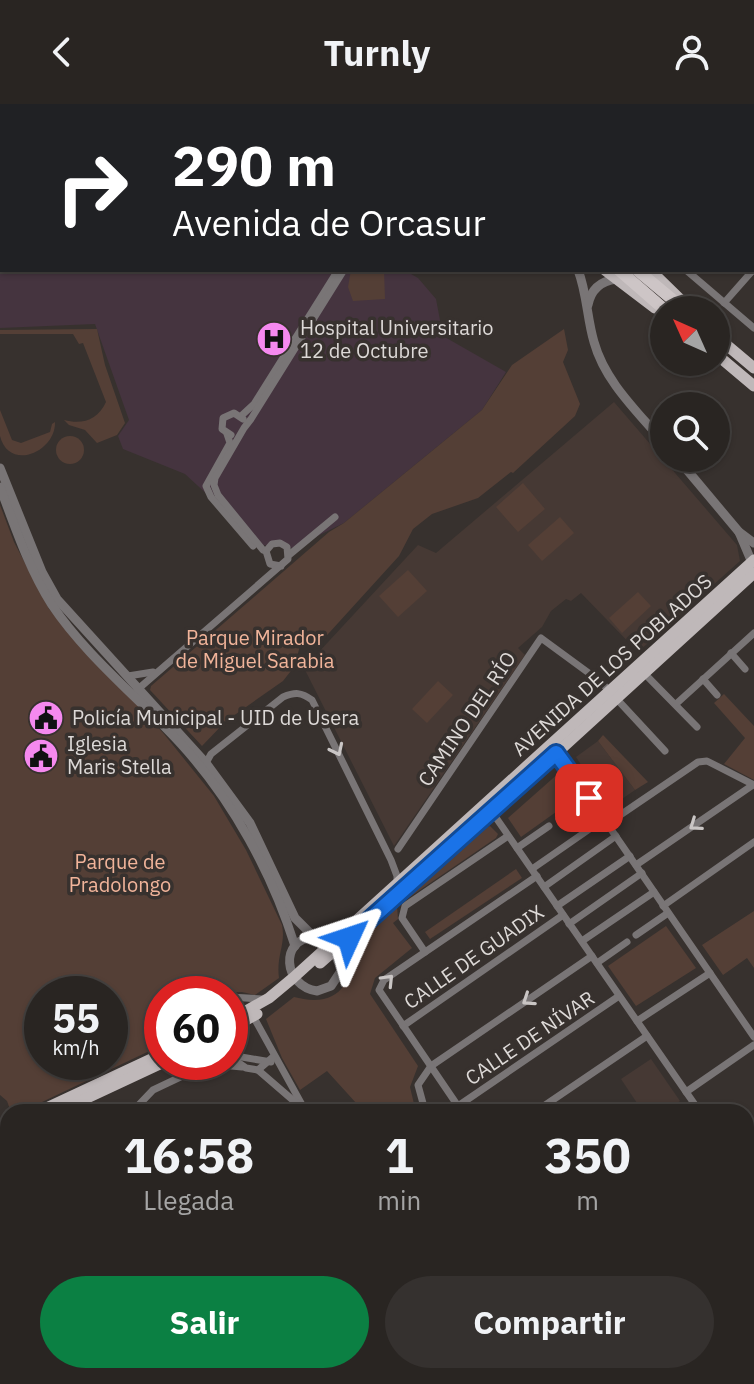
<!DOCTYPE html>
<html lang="es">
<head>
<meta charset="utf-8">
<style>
	:root { --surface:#292522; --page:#35312f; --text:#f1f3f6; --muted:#a5a5a5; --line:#454240; --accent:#0b8043 }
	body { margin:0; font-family:"IBM Plex Sans",sans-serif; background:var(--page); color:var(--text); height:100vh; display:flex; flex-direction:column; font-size:30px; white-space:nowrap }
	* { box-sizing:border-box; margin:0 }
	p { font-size:26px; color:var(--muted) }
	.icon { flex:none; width:44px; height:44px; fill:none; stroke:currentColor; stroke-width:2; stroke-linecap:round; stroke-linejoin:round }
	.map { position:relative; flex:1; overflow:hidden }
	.side { position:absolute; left:0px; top:1000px; width:754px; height:280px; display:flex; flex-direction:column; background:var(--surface); border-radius:24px 24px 0 0; box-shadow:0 2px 6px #0004,0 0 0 2px var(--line) }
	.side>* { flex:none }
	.top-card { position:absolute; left:0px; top:0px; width:754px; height:168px; box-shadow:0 2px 6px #0004,0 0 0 2px var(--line); background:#202124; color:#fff; overflow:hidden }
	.needle { width:52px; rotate:315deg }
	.controls { position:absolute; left:650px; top:192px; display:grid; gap:16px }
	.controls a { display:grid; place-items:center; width:80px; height:80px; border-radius:50%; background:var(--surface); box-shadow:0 2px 6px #0004,0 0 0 2px var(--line); font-size:40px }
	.speed { position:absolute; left:24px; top:872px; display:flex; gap:16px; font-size:40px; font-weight:700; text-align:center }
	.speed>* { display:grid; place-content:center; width:104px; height:104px; border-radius:50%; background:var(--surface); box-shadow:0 2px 6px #0004,0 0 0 2px var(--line); line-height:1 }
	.speed small { font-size:20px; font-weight:400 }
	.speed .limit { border:12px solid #d22; background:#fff; color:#111 }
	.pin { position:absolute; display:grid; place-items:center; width:68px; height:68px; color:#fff; margin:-34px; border-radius:16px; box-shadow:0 4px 12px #0006 }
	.me { position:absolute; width:88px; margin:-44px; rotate:48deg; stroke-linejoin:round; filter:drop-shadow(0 0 6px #0008) }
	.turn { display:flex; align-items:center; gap:28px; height:168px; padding:0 40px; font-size:36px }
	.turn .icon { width:104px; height:104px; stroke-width:2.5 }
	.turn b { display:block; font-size:56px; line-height:68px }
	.eta { display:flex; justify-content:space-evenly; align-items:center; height:136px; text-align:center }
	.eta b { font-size:48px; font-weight:800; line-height:56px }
	.button { display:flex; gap:16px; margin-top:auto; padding:16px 40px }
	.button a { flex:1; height:92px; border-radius:48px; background:var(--accent); color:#fff; font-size:32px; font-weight:800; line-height:92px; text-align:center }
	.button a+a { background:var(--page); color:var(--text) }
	header { display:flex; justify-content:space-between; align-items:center; height:104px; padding:0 40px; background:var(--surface); font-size:36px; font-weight:800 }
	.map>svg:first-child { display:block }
	.built { fill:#463934 }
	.medical { fill:#45343f }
	.green { fill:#543f36; fill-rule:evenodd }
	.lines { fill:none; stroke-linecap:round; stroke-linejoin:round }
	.minor { stroke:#797576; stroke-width:7 }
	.tertiary { stroke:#797576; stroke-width:9 }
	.primary { stroke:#bfb8b9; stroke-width:11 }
	.trunk { stroke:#cdc5c6; stroke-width:12 }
	.rail { stroke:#bcb7b5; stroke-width:2; stroke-dasharray:16 8; stroke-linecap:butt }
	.oneway { stroke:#c9c5c4 }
	.route-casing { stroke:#114b97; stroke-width:20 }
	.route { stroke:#1a73e8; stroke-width:14 }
	.labels { text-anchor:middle; stroke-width:7; stroke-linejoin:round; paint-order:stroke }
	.poi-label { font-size:20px; fill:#ddd9d7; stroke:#37312e; text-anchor:start }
	.park-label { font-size:20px; fill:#f1b49a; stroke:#37312e }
	.street-label { font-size:20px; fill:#ddd9d7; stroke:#37312e }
</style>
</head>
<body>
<header><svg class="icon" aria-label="back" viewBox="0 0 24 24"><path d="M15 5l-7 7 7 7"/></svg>Turnly<svg class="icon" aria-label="person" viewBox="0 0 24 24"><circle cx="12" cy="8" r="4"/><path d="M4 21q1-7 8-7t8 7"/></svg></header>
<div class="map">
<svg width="754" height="1280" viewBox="0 0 754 1280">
	<rect width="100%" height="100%" fill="#37312e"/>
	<g class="built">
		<polygon points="614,298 737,441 740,457 638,548 581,489 571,497 566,495 551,507 542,523 518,544 525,551 394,742 304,564 418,441 436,449"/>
		<polygon points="598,637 635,686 609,704 576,653"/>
		<polygon points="651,955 680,997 663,1008 643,1008 621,975"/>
	</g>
	<polygon class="medical" points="0,20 2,166 404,166 418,174 436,195 443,232 506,268 482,306 344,419 293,444 262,441 185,370 123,345 118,332 129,316 95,220 0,224"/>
	<g class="green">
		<polygon points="351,166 384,166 385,195 353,197 348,183"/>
		<path d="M97,225L105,261L125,319L117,331L97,339L85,326L69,321L64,316C82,321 98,316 106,298L83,239L79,240L73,230H0V226Z"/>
		<polygon points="564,225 568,246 563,258 580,300 575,312 513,369 511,368 478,394 432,410 413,425 399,452 319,540 307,539 300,542 294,563 283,577 226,617 202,642 150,586 151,582 329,428 344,419 482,306 512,261"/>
		<path d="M0,306L12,336L21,339L50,328L52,320L55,318C56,348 9,368 0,332C0,324 0,314 0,306Z"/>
		<circle cx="70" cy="346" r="14"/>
		<polygon points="523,379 545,405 518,428 496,403"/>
		<path d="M0,401L14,438L49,505L164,630L214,692L246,746L282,821C286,841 276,851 279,874L255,891L242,888L162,890V941L21,1008H11L7,997L0,991ZM42,890H110V958H42Z"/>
		<polygon points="560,413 574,429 542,457 528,441"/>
		<polygon points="408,466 427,487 398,513 379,492"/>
		<polygon points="638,488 651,502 622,529 609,514"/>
		<polygon points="438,577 453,591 427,619 412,605"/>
		<polygon points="724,590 754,622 754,676 724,660 745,634 714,599"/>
		<polygon points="603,631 648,678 635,686 598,637"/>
		<polygon points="560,668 577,693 521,733 508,714"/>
		<polygon points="490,722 498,730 496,734 401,799 484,724"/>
		<polygon points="516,765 522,774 430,835 425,828"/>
		<path d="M397,802L398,815L393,819L412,844L375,874L370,890L418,962L410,983L414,1000L407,1008H350L357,1000L327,967L300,986L282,954L266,915L294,893C300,894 307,896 314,896C345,896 352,871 351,845Z"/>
		<polygon points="754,807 754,864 747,854 723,871 702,841"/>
		<polygon points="666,822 696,864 636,902 608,862"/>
	</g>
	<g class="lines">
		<g class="minor">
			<polyline points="745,0 748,2"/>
			<polyline points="698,2 700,0"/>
			<polyline points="752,6 754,7"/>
			<polyline points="752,47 754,45"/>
			<polyline points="686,166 754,224"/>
			<polyline points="724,199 754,165"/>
			<polyline points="241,312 254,300 338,166"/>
			<polyline points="227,330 230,339 206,382 211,393 253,442"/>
			<polyline points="231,331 222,325 223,314 234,309 243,315"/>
			<polyline points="263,446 218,391 214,381 215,374 244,324 251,315 344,166"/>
			<polyline points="266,447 270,460 281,462"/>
			<polyline points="289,451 335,413"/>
			<polyline points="731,549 745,565"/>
			<polyline points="642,567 697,623"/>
			<polyline points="128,572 153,568"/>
			<polyline points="703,575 717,591"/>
			<polyline points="137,586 288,455 287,443 280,439 272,440 266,447"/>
			<polyline points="676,600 754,529"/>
			<polyline points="553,647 575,673 754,933"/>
			<path d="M206,659L211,650L283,593C295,588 301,588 312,596L391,756L397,772V780"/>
			<polyline points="492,708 700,1008"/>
			<polyline points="559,715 589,694"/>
			<polyline points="607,720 698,658 707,657 754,681"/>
			<polyline points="517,744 549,722"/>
			<polyline points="398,745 541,534 601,578 665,647"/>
			<polyline points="636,761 753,681"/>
			<polyline points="532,765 604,715"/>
			<polyline points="544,783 616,732"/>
			<polyline points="557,802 630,752"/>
			<polyline points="663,802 754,738"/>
			<polyline points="569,820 642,769"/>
			<polyline points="636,831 668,809"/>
			<polyline points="582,837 654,788"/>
			<polyline points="425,848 402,814 405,802 508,732"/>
			<polyline points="592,852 431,962 418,981 424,1003 444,1008 458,1002 619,892"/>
			<polyline points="597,859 627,838"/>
			<polyline points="230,893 262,895"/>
			<polyline points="253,912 306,1008"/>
			<polyline points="637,917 710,869"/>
			<polyline points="403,922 563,811"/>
			<polyline points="230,951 271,958"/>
			<polyline points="230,953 246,964 258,966 273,953"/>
			<polyline points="210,960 242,963"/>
			<polyline points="258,966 302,1004"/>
			<polyline points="686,988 754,941"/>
			<polyline points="132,1008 153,986 212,958"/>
			<polyline points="204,1008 208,1004"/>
			<polyline points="462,1008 379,886 384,876 537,772"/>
			<polyline points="535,1008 647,932"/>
			<polyline points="746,1061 754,1056"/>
			<polyline points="746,1075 754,1087"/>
			<polyline points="0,1116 8,1108"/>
			<polyline points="746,1129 754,1123"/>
			<polyline points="0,1134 8,1126"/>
			<polyline points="0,1171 8,1179"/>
			<polyline points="746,1186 754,1181"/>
			<polyline points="0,1219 8,1211"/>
			<polyline points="746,1247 754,1242"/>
			<polyline points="95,1272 95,1280"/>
			<polyline points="298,1272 306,1280"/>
			<polyline points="503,1272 511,1280"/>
			<polyline points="644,1272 649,1280"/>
			<polyline points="209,1280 217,1272"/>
			<polyline points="432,1280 440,1272"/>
			<polyline points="697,1280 709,1272"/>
		</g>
		<g class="tertiary">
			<path d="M578,166C587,189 587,215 594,238C605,278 638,308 664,339"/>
			<path d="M588,201C591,185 601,177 616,175"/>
			<polyline points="677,354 739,428 754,439"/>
			<polyline points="0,364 42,468 57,495 206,659 250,719 295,814 314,833"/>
			<path d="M0,383C15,423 29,465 52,501C87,553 139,594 181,640C233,697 272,769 295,842"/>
			<polyline points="739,428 753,461"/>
			<path d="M314,833C330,838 337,851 341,867L331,882L317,887C283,882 279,835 314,833Z"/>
		</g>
		<g class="primary">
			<polyline points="350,0 354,2"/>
			<polyline points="377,0 377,2"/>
			<polyline points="495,0 495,2"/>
			<polyline points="605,166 655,204"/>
			<polyline points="650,166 691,206"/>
			<polyline points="716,232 754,264"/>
			<polyline points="716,250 754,282"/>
			<polyline points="320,859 492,708 754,469"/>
			<polyline points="230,916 269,894 293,874 754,456"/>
			<polyline points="230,925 257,910"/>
			<polyline points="38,1008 162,950"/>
			<polyline points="57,1008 164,958"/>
			<polyline points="0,1026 8,1022"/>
			<polyline points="0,1035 8,1031"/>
		</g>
		<g class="trunk">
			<polyline points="463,0 464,2"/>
			<polyline points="477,0 478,2"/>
			<polyline points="619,166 665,206"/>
			<polyline points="637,166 685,206"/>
		</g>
		<polyline class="rail" points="603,1272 608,1280"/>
	</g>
	<defs><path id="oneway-chevron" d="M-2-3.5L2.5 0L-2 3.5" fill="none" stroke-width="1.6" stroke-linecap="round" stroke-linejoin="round" transform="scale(2)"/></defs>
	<g class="oneway">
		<use href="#oneway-chevron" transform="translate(337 646) rotate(64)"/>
		<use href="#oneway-chevron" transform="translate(695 721) rotate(145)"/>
		<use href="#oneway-chevron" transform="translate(388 876) rotate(-46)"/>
		<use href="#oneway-chevron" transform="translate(528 896) rotate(146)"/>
	</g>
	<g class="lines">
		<defs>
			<polyline id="route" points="349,834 556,649 589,694"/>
		</defs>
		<use href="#route" class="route-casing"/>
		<use href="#route" class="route"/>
	</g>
	<defs>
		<symbol id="hospital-disc" viewBox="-11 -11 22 22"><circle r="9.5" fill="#f589ef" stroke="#37312e"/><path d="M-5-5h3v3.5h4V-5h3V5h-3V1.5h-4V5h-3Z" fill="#111"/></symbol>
		<symbol id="civic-disc" viewBox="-11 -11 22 22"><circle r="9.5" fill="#f589ef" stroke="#37312e"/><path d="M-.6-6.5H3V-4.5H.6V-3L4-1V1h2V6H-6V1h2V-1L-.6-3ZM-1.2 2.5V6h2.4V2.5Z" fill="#111"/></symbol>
	</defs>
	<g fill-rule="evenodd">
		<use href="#hospital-disc" x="254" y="215" width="40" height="40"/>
		<use href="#civic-disc" x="26" y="594" width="40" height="40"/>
		<use href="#civic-disc" x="21" y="632" width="40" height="40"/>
	</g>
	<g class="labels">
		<g class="poi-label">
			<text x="300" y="231">Hospital Universitario<tspan x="300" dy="23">12 de Octubre</tspan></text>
			<text x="72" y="621">Policía Municipal - UID de Usera</text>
			<text x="67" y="647">Iglesia<tspan x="67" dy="23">Maris Stella</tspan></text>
		</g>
		<g class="park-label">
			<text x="255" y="541">Parque Mirador<tspan x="255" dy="23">de Miguel Sarabia</tspan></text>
			<text x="120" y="765">Parque de<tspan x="120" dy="23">Pradolongo</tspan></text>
		</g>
		<g class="street-label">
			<text transform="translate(612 561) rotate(-42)" y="7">AVENIDA DE LOS POBLADOS</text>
			<text transform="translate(467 615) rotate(-56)" y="7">CAMINO DEL RÍO</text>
			<text transform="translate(474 853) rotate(-35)" y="7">CALLE DE GUADIX</text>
			<text transform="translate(530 934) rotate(-34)" y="7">CALLE DE NÍVAR</text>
		</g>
	</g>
</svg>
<div class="controls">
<a><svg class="needle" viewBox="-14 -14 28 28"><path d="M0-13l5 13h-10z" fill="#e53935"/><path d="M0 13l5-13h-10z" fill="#a5a5a5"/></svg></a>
<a><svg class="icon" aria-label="search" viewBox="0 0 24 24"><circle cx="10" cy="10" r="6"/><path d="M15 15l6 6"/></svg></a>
</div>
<div class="speed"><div>55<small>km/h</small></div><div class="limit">60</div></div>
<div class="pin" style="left:589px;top:694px;background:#d93025"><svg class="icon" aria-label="arrive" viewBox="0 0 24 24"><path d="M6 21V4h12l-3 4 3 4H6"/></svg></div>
<svg class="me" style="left:349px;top:834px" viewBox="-20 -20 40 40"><path d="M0-17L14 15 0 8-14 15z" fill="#1a73e8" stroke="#fff" stroke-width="4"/></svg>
<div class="top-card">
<div class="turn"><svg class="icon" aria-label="right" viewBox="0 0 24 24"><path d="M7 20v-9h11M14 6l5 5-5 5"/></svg><div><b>290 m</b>Avenida de Orcasur</div></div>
</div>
<section class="side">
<div class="eta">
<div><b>16:58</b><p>Llegada</p></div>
<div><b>1</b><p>min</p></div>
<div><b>350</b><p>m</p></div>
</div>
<div class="button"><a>Salir</a><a>Compartir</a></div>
</section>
</div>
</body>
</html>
